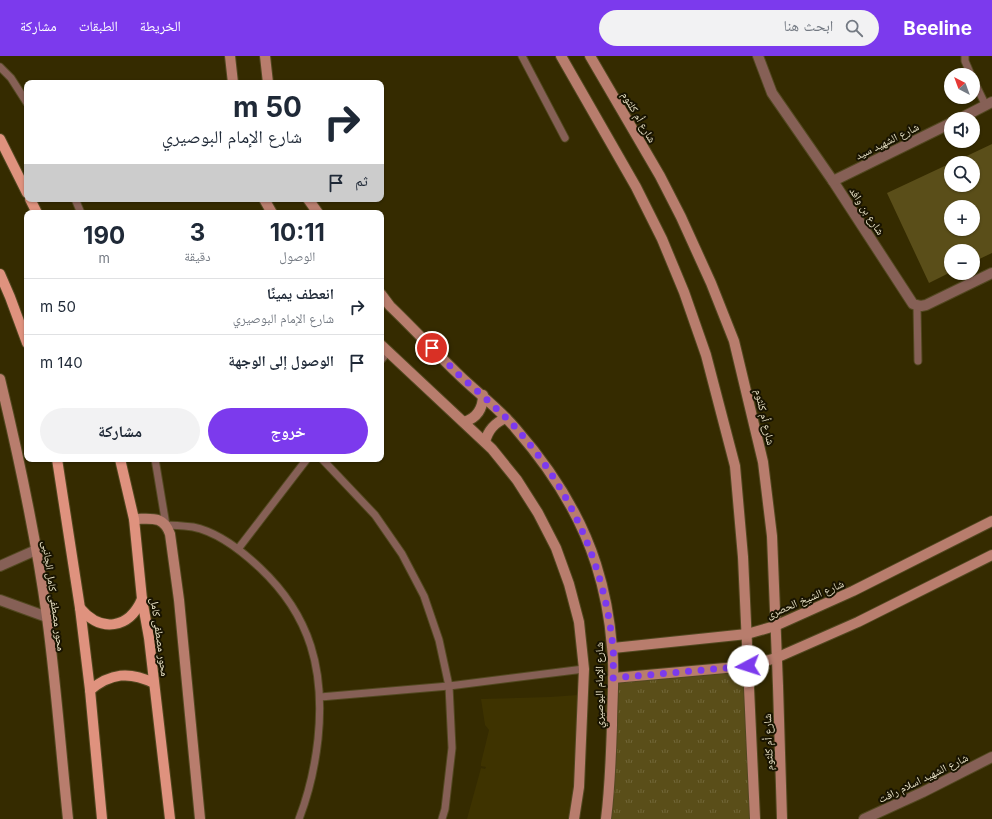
<!DOCTYPE html>
<html lang="ar">
<head>
<meta charset="utf-8">
<style>
	:root { --surface:#fff; --page:#f2f2f3; --text:#1f2937; --muted:#747a83; --line:#e0e1e3; --accent:#7c3aed }
	body { margin:0; font-family:Inter,"Noto Naskh Arabic",sans-serif; background:var(--page); color:var(--text); direction:rtl; height:100vh; display:flex; flex-direction:column; font-size:15px; white-space:nowrap }
	* { box-sizing:border-box; margin:0 }
	p { font-size:13px; color:var(--muted) }
	.icon { flex:none; width:22px; height:22px; fill:none; stroke:currentColor; stroke-width:2; stroke-linecap:round; stroke-linejoin:round }
	.map { position:relative; flex:1; overflow:hidden; direction:ltr }
	.sheet { position:absolute; left:24px; top:154px; width:360px; height:252px; display:flex; flex-direction:column; background:var(--surface); border-radius:8px; box-shadow:0 1px 3px #0004; direction:rtl }
	.sheet>* { flex:none }
	.top-card { position:absolute; left:24px; top:24px; width:360px; height:122px; border-radius:8px; box-shadow:0 1px 3px #0004; direction:rtl; background:#fff; color:var(--text); overflow:hidden }
	.needle { width:26px; rotate:319deg }
	.tools { position:absolute; left:944px; top:12px; display:grid; gap:8px }
	.tools a { display:grid; place-items:center; width:36px; height:36px; border-radius:50%; background:var(--surface); box-shadow:0 1px 3px #0004; font-size:20px }
	.pin { position:absolute; display:grid; place-items:center; width:34px; height:34px; color:#fff; margin:-17px; border:2px solid #fff; border-radius:50%; box-shadow:0 1px 4px #0007 }
	.me { position:absolute; width:44px; margin:-22px; rotate:265deg; stroke-linejoin:round; filter:drop-shadow(0 0 3px #0008) }
	.turn { display:flex; align-items:center; gap:14px; height:84px; padding:0 16px; font-size:18px }
	.turn .icon { width:52px; height:52px; stroke-width:2.5 }
	.turn b { display:block; font-size:28px; line-height:34px }
	.then { display:flex; align-items:center; height:38px; padding:0 16px; background:#0003; gap:8px; font-size:15px }
	.eta { display:flex; justify-content:space-evenly; align-items:center; height:68px; text-align:center }
	.eta b { font-size:24px; font-weight:700; line-height:28px }
	.primary-button { display:flex; gap:8px; margin-top:auto; padding:8px 16px }
	.primary-button a { flex:1; height:46px; border-radius:24px; background:var(--accent); color:#fff; font-size:16px; font-weight:700; line-height:46px; text-align:center }
	.primary-button a+a { background:var(--page); color:var(--text) }
	ul { padding:0; list-style:none }
	li { display:flex; align-items:center; gap:12px; height:56px; padding:0 16px; border-top:1px solid var(--line) }
	li div { flex:1 }
	li b { display:block; font-size:15px }
	li em { font-style:normal }
	header { display:flex; align-items:center; gap:24px; box-sizing:border-box; height:56px; padding:0 20px; background:var(--accent); color:#fff }
	header strong { font-size:19px }
	nav { display:flex; gap:22px; margin-inline-start:auto; font-size:14px }
	.search { width:280px; height:36px; background:var(--page); display:flex; align-items:center; gap:10px; box-sizing:border-box; padding:0 14px; border-radius:22px; color:var(--muted); font-size:15px }
	.map>svg:first-child { display:block }
	.built { fill:#3e3300 }
	.grass { fill:url(#grass-tufts) }
	.green { fill:#5a4e19; fill-rule:evenodd }
	.lines { fill:none; stroke-linecap:round; stroke-linejoin:round }
	.lane-casing { stroke:#524820; stroke-width:9 }
	.street-casing { stroke:#524820; stroke-width:12 }
	.secondary-casing { stroke:#524820; stroke-width:12 }
	.primary-casing { stroke:#524820; stroke-width:12 }
	.lane { stroke:#866056; stroke-width:7 }
	.street { stroke:#866056; stroke-width:10 }
	.secondary { stroke:#b87d6d; stroke-width:10 }
	.primary { stroke:#df927e; stroke-width:10 }
	.route { stroke:#7c3aed; stroke-width:7; stroke-dasharray:0 12.6 }
	.labels { text-anchor:middle; stroke-width:4; stroke-linejoin:round; paint-order:stroke }
	.street-label { font-size:11px; fill:#e9e2c6; stroke:#191401 }
</style>
</head>
<body>
<header>
<strong>Beeline</strong>
<div class="search"><svg class="icon" aria-label="search" viewBox="0 0 24 24"><circle cx="10" cy="10" r="6"/><path d="M15 15l6 6"/></svg>ابحث هنا</div>
<nav><a>الخريطة</a><a>الطبقات</a><a>مشاركة</a></nav>
</header>
<div class="map">
<svg width="992" height="763" viewBox="0 0 992 763">
	<defs>
		<pattern id="grass-tufts" width="24" height="20" patternUnits="userSpaceOnUse"><rect width="24" height="20" fill="#5a4e19"/><path d="M3 7l-1-3M5 7V3M7 7l1-3M15 17l-1-3M17 17v-4M19 17l1-3" fill="none" stroke="#726739"/></pattern>
	</defs>
	<rect width="100%" height="100%" fill="#352b00"/>
	<polygon class="built" points="578,639 575,728 570,763 467,763 481,712 485,713 486,711 481,710 481,707 489,674 485,669 481,643 550,641"/>
	<polygon class="grass" points="748,610 755,763 606,763 613,622"/>
	<path class="green" d="M992,88V197L973,206V195H951V216L929,227L887,137L951,107V129H973V107H952ZM951,151H973V173H951Z"/>
	<g class="lines">
		<defs>
			<g id="lane">
				<polyline points="522,0 565,82"/>
				<polyline points="965,0 965,5 971,19"/>
				<polyline points="0,11 11,22 27,47"/>
				<polyline points="973,23 986,50"/>
				<polyline points="75,143 81,157"/>
				<polyline points="917,250 918,305"/>
				<polyline points="381,304 388,296"/>
				<path d="M155,403L166,469C175,469 184,470 193,471C218,476 242,495 260,512C311,560 325,615 318,683C315,710 309,737 299,763"/>
				<polyline points="322,403 375,459 402,498 424,540 439,584 449,630 452,692 445,753 442,763"/>
				<polyline points="238,493 307,403"/>
				<polyline points="320,641 449,630 584,613"/>
			</g>
			<g id="street">
				<polyline points="758,0 772,37 833,125 913,248 921,250 926,249 992,217"/>
				<polyline points="959,63 992,46"/>
				<polyline points="833,125 951,67"/>
				<polyline points="0,510 36,494"/>
				<polyline points="0,544 47,561"/>
				<polyline points="864,763 923,736 992,701"/>
			</g>
			<g id="secondary">
				<polyline points="230,0 233,27"/>
				<polyline points="265,0 268,27"/>
				<polyline points="561,0 636,131 662,183 684,236 706,299 735,410 743,501 755,763"/>
				<polyline points="590,0 660,120 681,161 711,227 734,285 763,406 772,480 778,630 782,763"/>
				<polyline points="264,143 272,157"/>
				<polyline points="308,143 318,157"/>
				<path d="M381,238L390,250C413,272 434,295 457,317C476,336 499,352 516,373C550,412 580,458 596,508C604,533 610,565 612,591C615,616 612,644 612,669C611,701 610,732 606,763"/>
				<polyline points="381,289 492,393 517,424 538,457 556,492 569,528 579,566 584,613 579,731 574,763"/>
				<path d="M0,323C19,402 36,481 47,561C56,628 61,696 68,763"/>
				<path d="M464,366C477,362 483,353 483,339"/>
				<path d="M485,386C488,374 494,367 506,362"/>
				<path d="M134,463C151,463 163,459 170,478L179,544L200,763"/>
				<polyline points="613,592 747,578 775,570 853,535 992,465"/>
				<polyline points="613,622 748,610 776,602 858,566 992,499"/>
			</g>
			<g id="primary">
				<polyline points="0,83 27,137"/>
				<polyline points="30,143 37,157"/>
				<polyline points="0,218 10,241 27,287"/>
				<polyline points="57,403 80,552 90,634 102,763"/>
				<polyline points="120,403 134,463 142,543 149,582 170,763"/>
				<path d="M80,552C101,577 129,573 142,543"/>
				<path d="M90,634C111,617 129,615 154,627"/>
			</g>
		</defs>
		<use href="#lane" class="lane-casing"/>
		<use href="#street" class="street-casing"/>
		<use href="#secondary" class="secondary-casing"/>
		<use href="#primary" class="primary-casing"/>
		<use href="#lane" class="lane"/>
		<use href="#street" class="street"/>
		<use href="#secondary" class="secondary"/>
		<use href="#primary" class="primary"/>
	</g>
	<g class="lines">
		<path class="route" d="M432,292C441,300 449,309 458,318C477,335 497,352 515,371C570,432 605,510 613,592C614,602 613,612 613,622L748,610"/>
	</g>
	<g class="labels">
		<g class="street-label">
			<text transform="translate(639 61) rotate(60)" y="4">شارع أم كلثوم</text>
			<text transform="translate(887 85) rotate(-26)" y="4">شارع الشهيد سيد</text>
			<text transform="translate(867 155) rotate(57)" y="4">شارع بن وافد</text>
			<text transform="translate(765 361) rotate(77)" y="4">شارع أم كلثوم</text>
			<text transform="translate(54 540) rotate(82)" y="4">محور مصطفى كامل الجانبى</text>
			<text transform="translate(805 543) rotate(-23)" y="4">شارع الشيخ الحصرى</text>
			<text transform="translate(160 581) rotate(82)" y="4">محور مصطفى كامل</text>
			<text transform="translate(599 629) rotate(-90)" y="4">شارع الإمام البوصيري</text>
			<text transform="translate(768 686) rotate(-92)" y="4">شارع أم كلثوم</text>
			<text transform="translate(923 722) rotate(-26)" y="4">شارع الشهيد اسلام رافت</text>
		</g>
	</g>
</svg>
<div class="tools">
<a><svg class="needle" viewBox="-14 -14 28 28"><path d="M0-13l5 13h-10z" fill="#e53935"/><path d="M0 13l5-13h-10z" fill="#747a83"/></svg></a>
<a><svg class="icon" aria-label="sound" viewBox="0 0 24 24"><path d="M4 9h4l5-4v14l-5-4H4zM17 9q2 3 0 6"/></svg></a>
<a><svg class="icon" aria-label="search" viewBox="0 0 24 24"><circle cx="10" cy="10" r="6"/><path d="M15 15l6 6"/></svg></a>
<a>+</a>
<a>−</a>
</div>
<div class="pin" style="left:432px;top:292px;background:#d93025"><svg class="icon" aria-label="arrive" viewBox="0 0 24 24"><path d="M6 21V4h12l-3 4 3 4H6"/></svg></div>
<svg class="me" style="left:748px;top:610px" viewBox="-20 -20 40 40"><circle r="19" fill="#fff"/><path d="M0-13L10 11 0 6-10 11z" fill="#7c3aed"/></svg>
<div class="top-card">
<div class="turn"><svg class="icon" aria-label="right" viewBox="0 0 24 24"><path d="M7 20v-9h11M14 6l5 5-5 5"/></svg><div><b>50 m</b>شارع الإمام البوصيري</div></div>
<div class="then">ثم<svg class="icon" aria-label="arrive" viewBox="0 0 24 24"><path d="M6 21V4h12l-3 4 3 4H6"/></svg></div>
</div>
<section class="sheet">
<div class="eta">
<div><b>10:11</b><p>الوصول</p></div>
<div><b>3</b><p>دقيقة</p></div>
<div><b>190</b><p>m</p></div>
</div>
<ul>
<li><svg class="icon" aria-label="right" viewBox="0 0 24 24"><path d="M7 20v-9h11M14 6l5 5-5 5"/></svg><div><b>انعطف يمينًا</b><p>شارع الإمام البوصيري</p></div><em>50 m</em></li>
<li><svg class="icon" aria-label="arrive" viewBox="0 0 24 24"><path d="M6 21V4h12l-3 4 3 4H6"/></svg><div><b>الوصول إلى الوجهة</b></div><em>140 m</em></li>
</ul>
<div class="primary-button"><a>خروج</a><a>مشاركة</a></div>
</section>
</div>
</body>
</html>
